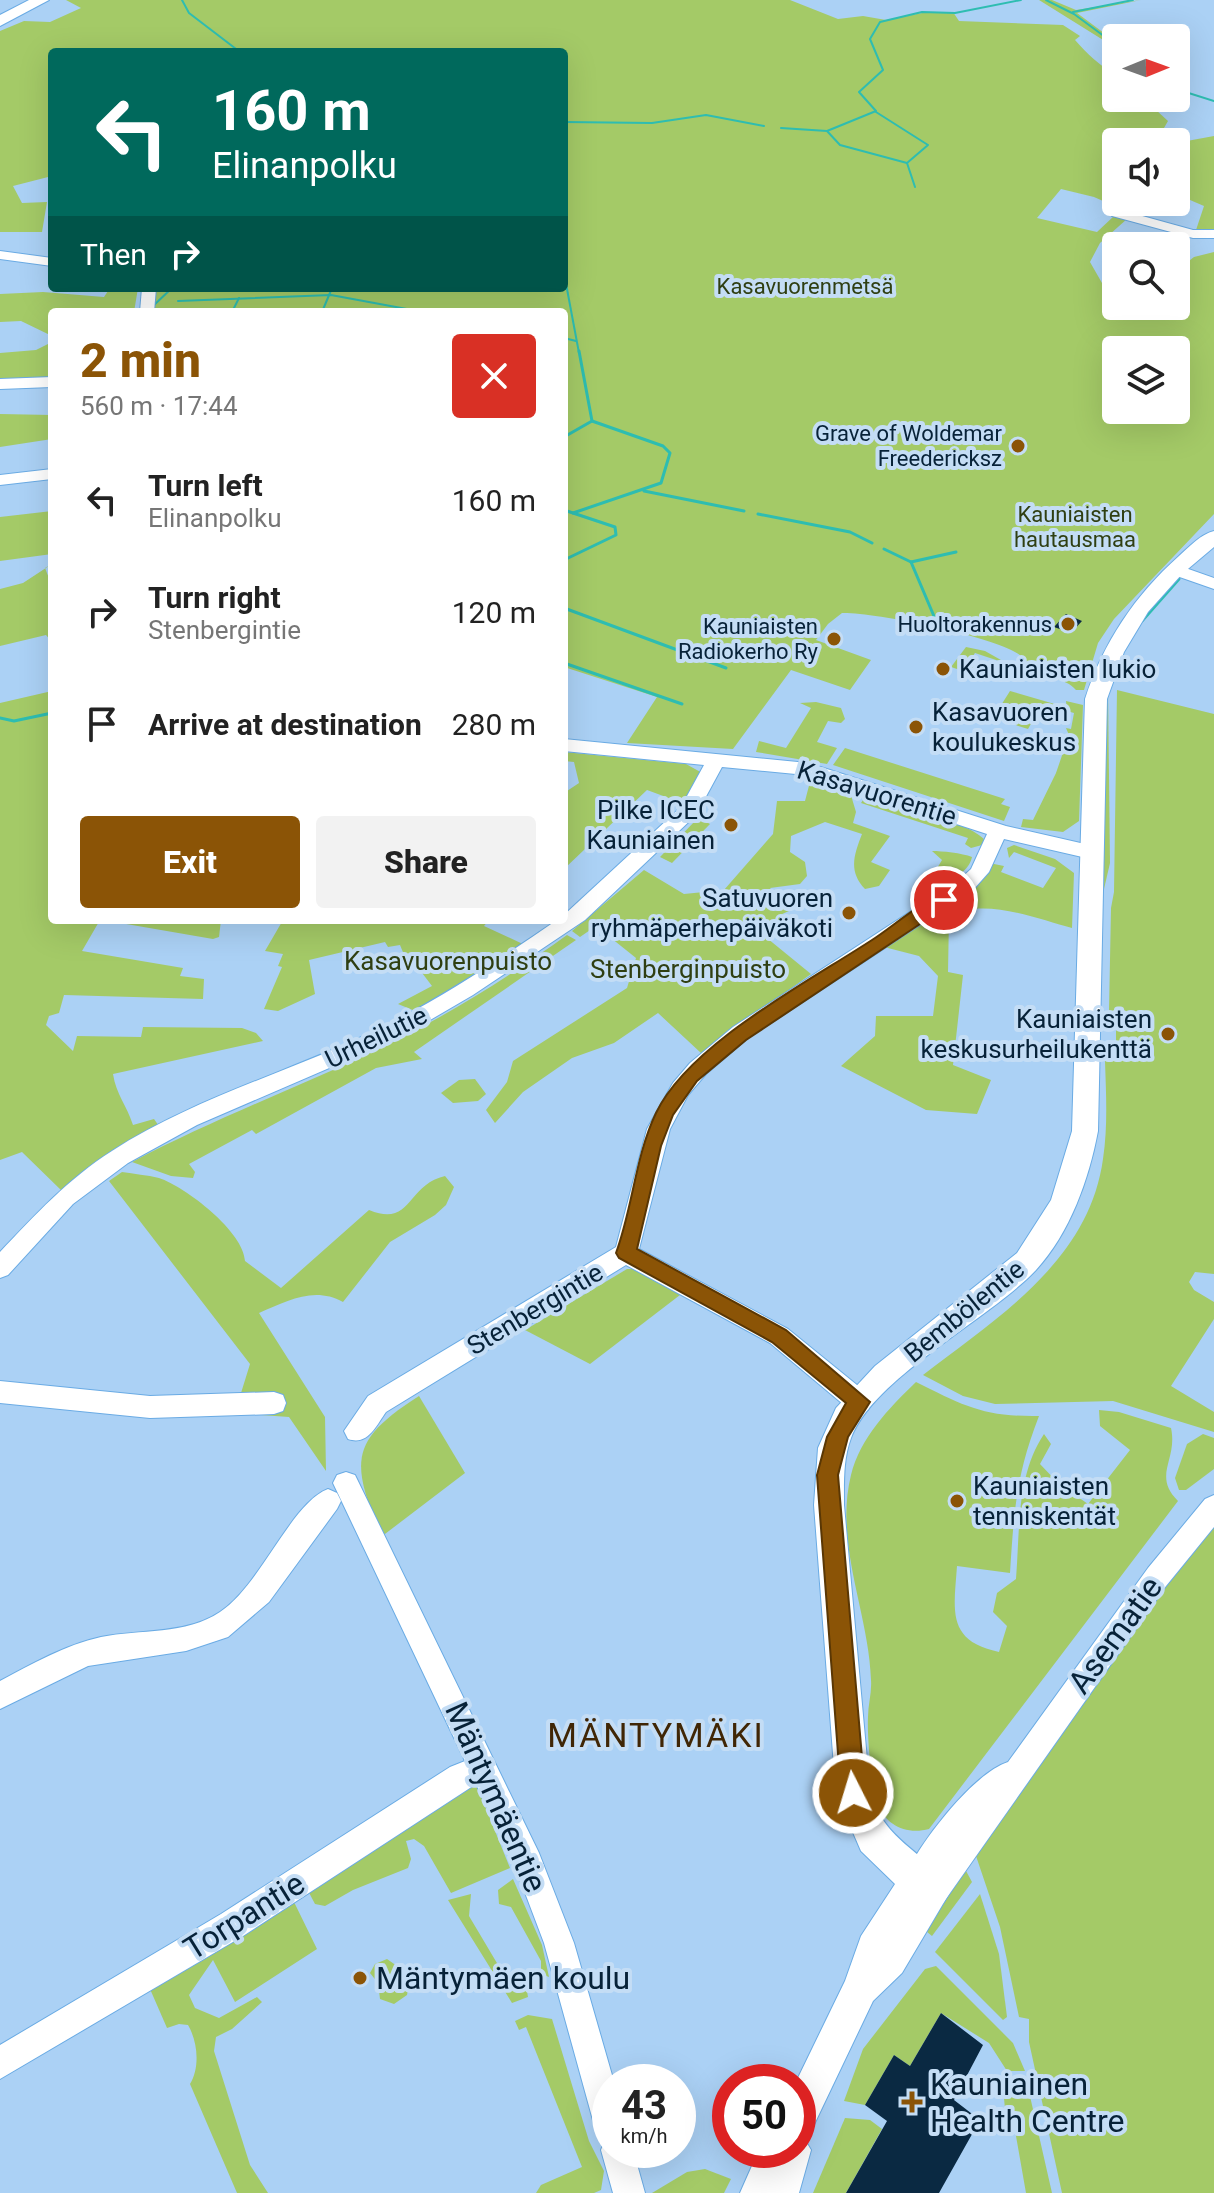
<!DOCTYPE html>
<html lang="en">
<head>
<meta charset="utf-8">
<style>
	:root { --surface:#fff; --page:#f2f2f2; --text:#222; --muted:#767676; --accent:#8b5406 }
	body { margin:0; font-family:Roboto,sans-serif; background:var(--page); color:var(--text); height:100vh; display:flex; flex-direction:column; font-size:30px; white-space:nowrap }
	* { box-sizing:border-box; margin:0 }
	p { font-size:26px; color:var(--muted) }
	.icon { flex:none; width:44px; height:44px; fill:none; stroke:currentColor; stroke-width:2; stroke-linecap:round; stroke-linejoin:round }
	.map { position:relative; flex:1; overflow:hidden }
	.sheet { position:absolute; left:48px; top:308px; width:520px; height:616px; display:flex; flex-direction:column; background:var(--surface); border-radius:8px; box-shadow:0 8px 32px #0002 }
	.sheet>* { flex:none }
	.top-card { position:absolute; left:48px; top:48px; width:520px; height:244px; border-radius:8px; box-shadow:0 8px 32px #0002; background:#00695c; color:#fff; overflow:hidden }
	.needle { width:52px; rotate:89deg }
	.fabs { position:absolute; left:1102px; top:24px; display:grid; gap:16px }
	.fabs a { display:grid; place-items:center; width:88px; height:88px; border-radius:8px; background:var(--surface); box-shadow:0 8px 32px #0002; font-size:40px }
	.speed { position:absolute; left:592px; top:2064px; display:flex; gap:16px; font-size:40px; font-weight:700; text-align:center }
	.speed>* { display:grid; place-content:center; width:104px; height:104px; border-radius:50%; background:var(--surface); box-shadow:0 8px 32px #0002; line-height:1 }
	.speed small { font-size:20px; font-weight:400 }
	.speed .limit { border:12px solid #d22; background:#fff; color:#111 }
	.pin { position:absolute; display:grid; place-items:center; width:68px; height:68px; color:#fff; margin:-34px; border:4px solid #fff; border-radius:50%; box-shadow:0 2px 8px #0007 }
	.me { position:absolute; width:88px; margin:-44px; rotate:355deg; stroke-linejoin:round; filter:drop-shadow(0 0 6px #0008) }
	.turn { display:flex; align-items:center; gap:28px; height:168px; padding:0 32px; font-size:36px }
	.turn .icon { width:104px; height:104px; stroke-width:2.5 }
	.turn b { display:block; font-size:56px; line-height:68px }
	.then { display:flex; align-items:center; height:76px; padding:0 32px; background:#0003; gap:16px; font-size:30px }
	.round { display:grid; place-items:center; flex:none; width:84px; height:84px; border-radius:8px; background:var(--page) }
	.head { display:flex; align-items:center; justify-content:space-between; height:136px; padding:0 32px }
	h1 { font-size:48px; font-weight:800; line-height:60px; color:var(--accent) }
	.action { display:flex; gap:16px; margin-top:auto; padding:16px 32px }
	.action a { flex:1; height:92px; border-radius:8px; background:var(--accent); color:#fff; font-size:32px; font-weight:800; line-height:92px; text-align:center }
	.action a+a { background:var(--page); color:var(--text) }
	ul { padding:0; list-style:none }
	li { display:flex; align-items:center; gap:24px; height:112px; padding:0 32px }
	li div { flex:1 }
	li b { display:block; font-size:30px }
	li em { font-style:normal }
	.map>svg:first-child { display:block }
	.green { fill:#a4ca67; fill-rule:evenodd }
	.lines { fill:none; stroke-linecap:round; stroke-linejoin:round }
	.stream-far1 { stroke:#2ebdb1; stroke-width:2 }
	.stream { stroke:#2ebdb1; stroke-width:3 }
	.building { fill:#0a2942 }
	.minor-casing { stroke:#6aabe4; stroke-width:2 }
	.major-casing { stroke:#6aabe4; stroke-width:2 }
	.highway-casing { stroke:#6aabe4; stroke-width:2 }
	.minor { fill:#fff; fill-rule:evenodd }
	.major { fill:#fff; fill-rule:evenodd }
	.highway { fill:#fff; fill-rule:evenodd }
	.route { fill:#8b5406; stroke:#5a3704; stroke-width:2 }
	.poi-dot { fill:#8b5406; stroke:#c4ddf5; stroke-width:3 }
	.labels { text-anchor:middle; stroke-width:8; stroke-linejoin:round; paint-order:stroke }
	.far-park-label { font-size:22px; fill:#2f3f12; stroke:#c4ddf5 }
	.far-poi-label { font-size:22px; fill:#072238; stroke:#c4ddf5; text-anchor:end }
	.poi-label { font-size:26px; fill:#072238; stroke:#c4ddf5; text-anchor:start }
	.street-label { font-size:26px; fill:#072238; stroke:#c4ddf5 }
	.park-label { font-size:26px; fill:#2f3f12; stroke:#c4ddf5 }
	.near-street-label { font-size:32px; fill:#072238; stroke:#c4ddf5 }
	.near-poi-label { font-size:32px; fill:#072238; stroke:#c4ddf5; text-anchor:start }
	.near-neighbourhood-label { font-size:34px; letter-spacing:2px; fill:#402605; stroke:#c4ddf5 }
</style>
</head>
<body>
<div class="map">
<svg width="1214" height="2193" viewBox="0 0 1214 2193">
	<rect width="100%" height="100%" fill="#abd1f5"/>
	<g class="green">
		<path d="M66,0H790L838,19L863,16L886,20L922,13L953,12L959,21L1063,25L1080,36L1075,40C1087,54 1100,65 1116,76V98H1143L1168,121L1156,142H1116V202L1132,214L1118,211L1119,208L1094,197L1061,189L1037,218L1097,232L1114,216L1127,219L1100,243L1090,262L1106,290L1116,289V306H1176V271L1194,257L1214,252V514L1114,619L1098,643L1084,690H1076C1065,677 1046,679 1032,671C1026,667 1026,660 1021,656C999,637 874,612 842,613L828,624L816,640L871,660L850,690L791,670L733,749L627,743L657,697L564,667V312H152L154,288H564V52H52V176L13,186L22,203L47,202L42,232H0V31L24,21L50,22L81,8ZM1116,350H1176V410H1116Z"/>
		<polygon points="1039,0 1052,0 1076,10 1141,0 1077,13 1116,42 1116,48"/>
		<polygon points="1214,136 1214,232 1195,233 1204,206 1176,194 1176,143"/>
		<polygon points="110,288 138,288 134,312 52,312 52,336 21,321 0,322 0,294 43,292 104,297"/>
		<polygon points="52,342 52,380 0,383 0,353 36,350"/>
		<polygon points="0,414 52,415 52,439 0,447"/>
		<polygon points="52,511 52,554 0,561 0,517"/>
		<polygon points="52,564 45,568 52,586 52,642 46,635 0,646 0,589 23,583"/>
		<polygon points="966,647 985,651 1008,664 975,653 969,662 981,666 975,675 951,667"/>
		<polygon points="1108,690 1110,863 1104,889 1101,715"/>
		<path d="M1117,690L1214,714V1274L1195,1272L1189,1282L1194,1290L1214,1302V1319L1171,1386L1214,1412V1432L1113,1401L995,1404L963,1396L923,1375C998,1317 1089,1261 1103,1159C1108,1125 1106,1094 1105,1061L1116,1052V1028L1104,1020L1109,1011L1111,908L1114,892Z"/>
		<path d="M52,691V920H100L82,951L183,968L180,976L204,979L203,999L64,995L59,1013L49,1016L46,1025L73,1051L77,1036L141,1037L143,1027L242,1028L256,1033L263,1041L113,1074C116,1094 127,1106 133,1125L154,1119L161,1129L128,1141L63,1192L22,1152L0,1160V703Z"/>
		<polygon points="1010,691 1058,705 1052,719 1036,715 1028,729 993,718"/>
		<polygon points="1066,701 1083,705 1079,821 1063,832 1021,827 1023,819 1033,820 1056,773 1069,735 1066,728 1071,729 1074,713 1067,711"/>
		<polygon points="816,702 841,708 845,719 841,723 828,721 817,742 837,748 827,764 756,752 759,741 786,748 811,708 800,703"/>
		<polygon points="845,748 1005,799 1001,804 1010,807 1004,821 833,765"/>
		<polygon points="564,752 686,764 704,774 685,804 647,790 564,869 564,793 579,783 574,762 564,761"/>
		<path d="M811,778L850,792L856,812L853,823L890,836L871,862L890,870L879,886L865,889C848,871 854,855 862,834L825,822L791,836L790,852L805,862L807,876L800,884L770,888L789,911L780,915L779,925L762,934L811,974L701,1053L658,1013L614,1043L572,1058L523,1092L495,1123L486,1110L507,1082L513,1061L627,988L636,958L596,926L580,937L572,931L644,870L684,894L724,890L773,834L777,801H805Z"/>
		<path d="M865,797C898,806 959,817 984,839L982,845L971,848L965,844L968,838L861,803Z"/>
		<polygon points="698,818 710,824 672,863 660,857"/>
		<path d="M1014,845L1055,859L1074,873L1072,928C1037,919 982,896 949,917L948,972L963,975L953,1065L991,1080L977,1114L926,1110L841,1066L875,1036L876,1016H933L938,976L919,956L884,947L989,863L1004,866L1001,872L1043,888L1056,868L1014,852L1009,858L1007,848Z"/>
		<path d="M932,851C942,851 962,853 972,857C969,871 955,878 942,883L933,875L942,860Z"/>
		<polygon points="103,920 221,920 219,937 213,939"/>
		<polygon points="283,920 489,920 484,926 525,945 415,1011 398,1004 432,986 413,961 407,962 400,945 388,947 385,942 309,960 315,994 278,1011 264,1009 282,967 278,966 283,954 265,951"/>
		<path d="M567,935L576,940L414,1052L422,1059L376,1068L256,1134L252,1130L189,1164L195,1172L193,1178L171,1176L132,1162C208,1122 288,1091 366,1055C437,1022 503,981 567,935Z"/>
		<polygon points="475,1079 486,1094 478,1101 453,1103 441,1093 459,1080"/>
		<path d="M122,1172C134,1174 147,1175 159,1178C186,1187 244,1232 245,1261L281,1288L369,1210C412,1228 406,1185 445,1176L454,1187L446,1205L435,1215L390,1242L343,1302C314,1286 287,1301 259,1313L325,1417L326,1471L289,1417L247,1414L241,1393L250,1364L109,1181Z"/>
		<polygon points="627,1269 640,1269 680,1295 590,1364 525,1330"/>
		<path d="M916,1382C964,1406 984,1417 1039,1416C1016,1475 1014,1511 1010,1573L957,1566C954,1610 946,1641 999,1652L1007,1626L993,1612L997,1593L1016,1579C1020,1530 1016,1476 1044,1434L1051,1444L1040,1464L1058,1483L1088,1504L1130,1450L1100,1426L1099,1410L1119,1412L1171,1428C1178,1460 1152,1475 1178,1501L929,1829C907,1835 885,1826 877,1802C871,1784 867,1736 868,1717C868,1705 872,1692 871,1680C869,1613 834,1544 851,1475C860,1438 889,1408 916,1382Z"/>
		<path d="M419,1396L465,1473L381,1537C352,1462 347,1442 419,1396Z"/>
		<polygon points="1203,1434 1214,1438 1214,1469 1186,1490 1179,1490 1175,1478 1187,1444"/>
		<polygon points="1214,1523 1214,2193 1062,2193 1029,2042 1029,2019 1019,2017 1000,1927 975,1853 1146,1607"/>
		<polygon points="476,1784 510,1868 451,1893 424,1846 414,1839 406,1841 411,1859 408,1868 353,1890 325,1906 315,1904 305,1885"/>
		<polygon points="965,1869 972,1882 932,1936 921,1927"/>
		<polygon points="513,1879 542,1945 549,1977 541,1974 541,1961 511,1907 499,1904 498,1890"/>
		<polygon points="471,1894 469,1916 510,1985 527,1991 528,1997 512,2003 448,1900"/>
		<polygon points="980,1894 999,1954 1007,2017 1003,2020 935,1952"/>
		<path d="M294,1902L317,1949L235,2002L213,1960L189,1995L195,2008L219,2018L257,1997L262,2002L232,2029L216,2037L214,2051L250,2165L268,2193H237L190,2084C200,2068 198,2042 188,2025L179,2024L167,2028L150,1989Z"/>
		<polygon points="387,1959 397,1966 409,1984 407,1995 394,2004 380,1999 378,1983 370,1973 375,1964"/>
		<polygon points="936,1966 1013,2043 1025,2071 1007,2071 989,2043 941,2013 910,2066 894,2055 865,2105 844,2101 863,2049 925,1969"/>
		<polygon points="528,2015 552,2019 589,2141 604,2171 601,2190 594,2193 536,2193 541,2185 582,2167 526,2027 519,2030 515,2021"/>
		<polygon points="995,2082 1027,2083 1052,2193 1026,2193 1013,2119 1006,2119 1003,2088 993,2087"/>
		<polygon points="845,2118 870,2120 882,2129 846,2193 813,2193"/>
		<polygon points="705,2169 731,2179 724,2193 652,2193 687,2172"/>
	</g>
	<g class="lines">
		<g class="stream-far1">
			<polyline points="182,0 189,13 240,52"/>
			<polyline points="1046,0 1074,14 1116,45"/>
			<polyline points="1073,12 1133,0"/>
			<polyline points="1176,89 1214,101"/>
			<polyline points="564,122 652,123 706,115 764,126"/>
			<polyline points="781,128 827,131 876,111 859,92 883,70 870,39 880,22 922,12 955,13 1021,0"/>
			<polyline points="827,131 840,145 907,163 928,145 876,112"/>
			<polyline points="907,163 915,187"/>
			<polyline points="564,273 579,353"/>
			<polyline points="178,301 331,295 423,312"/>
			<polyline points="153,306 172,288"/>
			<polyline points="232,312 239,298"/>
			<polyline points="322,312 332,288"/>
			<polyline points="564,338 576,341"/>
		</g>
		<g class="stream">
			<polyline points="564,437 592,421 579,351"/>
			<polyline points="644,491 744,511"/>
			<polyline points="564,510 615,527 616,535 564,560"/>
			<polyline points="573,513 661,483 670,453 663,446 592,421"/>
			<polyline points="758,514 850,532 872,543"/>
			<polyline points="884,549 911,562 956,552"/>
			<polyline points="911,562 939,628"/>
			<polyline points="564,608 726,668"/>
			<polyline points="1142,621 1179,579"/>
			<polyline points="564,663 682,704"/>
			<polyline points="0,718 14,721 52,713"/>
		</g>
	</g>
	<g class="building">
		<polygon points="1066,614 1082,621 1071,633 1054,627"/>
		<polygon points="941,2013 983,2045 954,2100 980,2120 939,2193 846,2193 887,2121 865,2105 894,2055 910,2066"/>
	</g>
	<g class="lines">
		<defs>
			<g id="minor">
				<polygon points="1117,209 1193,230 1214,230 1214,238 1193,238 1112,216 1110,213"/>
				<polygon points="0,251 52,258 52,266 0,259"/>
				<polygon points="142,288 156,288 154,312 140,312"/>
				<polygon points="52,377 52,387 0,389 0,379"/>
				<polygon points="52,469 52,479 0,485 0,475"/>
				<polygon points="1177,565 1214,578 1214,589 1171,574 1169,570"/>
				<path d="M564,739L808,763L1006,826L1098,847L1101,852L1091,859L1004,839L989,872L973,890L748,1038L706,1074L688,1095L670,1129L639,1249L788,1329L868,1394L871,1402L868,1410L859,1413L850,1410L770,1343L626,1265L386,1412C376,1426 368,1446 348,1439L344,1431L368,1396L616,1247L647,1129L673,1083L690,1063L733,1027L959,880L971,869L987,834L806,775L722,767L696,815L585,920L473,995L401,1037L197,1125L128,1163L73,1204L8,1275L0,1278V1252C35,1215 68,1179 112,1151C197,1096 297,1070 387,1025C446,995 502,958 557,920H564V915L681,807L704,765L564,751Z"/>
				<polygon points="0,1381 150,1396 274,1392 283,1395 286,1403 283,1411 274,1414 150,1418 0,1403"/>
				<polygon points="346,1472 355,1475 539,1853 574,1943 614,2082 610,2082 610,2150 633,2150 645,2193 613,2193 601,2150 606,2138 599,2135 594,2124 544,1943 516,1869 476,1784 243,1936 0,2079 0,2045 221,1914 450,1767 465,1761 333,1483 337,1475"/>
				<path d="M328,1489L337,1493L341,1501L337,1509L269,1602L228,1637L186,1651L88,1666L0,1709V1681C32,1664 65,1645 101,1637C140,1629 186,1635 220,1612C261,1585 291,1503 328,1489Z"/>
				<path d="M1214,1495V1527L1166,1586L943,1903L932,1907L921,1903L918,1895L908,1890L903,1880C917,1846 972,1774 1008,1762L1148,1568L1205,1499Z"/>
			</g>
			<path id="major" d="M1214,531V547L1182,574L1148,612L1124,652L1107,699L1098,1131C1089,1179 1070,1233 1036,1270C991,1318 873,1378 851,1438C843,1459 844,1483 844,1505L870,1793C887,1847 934,1854 950,1892L902,1973L873,2001L811,2131L802,2135L811,2150L799,2193H740L759,2150H798L796,2082L845,1981L861,1936L895,1884L861,1851L836,1793L814,1505L818,1448L836,1408L875,1366L1017,1253L1051,1200L1072,1131L1085,699C1103,643 1135,595 1179,556C1189,547 1201,534 1214,531Z"/>
			<polygon id="highway" points="29,0 49,0 0,26 0,15"/>
		</defs>
		<use href="#minor" class="minor-casing"/>
		<use href="#major" class="major-casing"/>
		<use href="#highway" class="highway-casing"/>
		<use href="#minor" class="minor"/>
		<use href="#major" class="major"/>
		<use href="#highway" class="highway"/>
	</g>
	<path class="route" d="M944,895L950,896V904L746,1040L697,1081L673,1115L661,1146L637,1249L786,1330L870,1402L848,1437L838,1475L865,1793L862,1801L853,1805L845,1801L841,1793L817,1475L827,1437L846,1403L772,1342L619,1258L616,1253C633,1207 635,1157 656,1113C689,1044 808,982 872,940C894,926 919,902 944,895Z"/>
	<g class="poi-dot">
		<circle cx="1018" cy="446" r="8"/>
		<circle cx="1068" cy="624" r="8"/>
		<circle cx="834" cy="639" r="8"/>
		<circle cx="943" cy="669" r="8"/>
		<circle cx="916" cy="727" r="8"/>
		<circle cx="731" cy="825" r="8"/>
		<circle cx="849" cy="913" r="8"/>
		<circle cx="1168" cy="1034" r="8"/>
		<circle cx="957" cy="1501" r="8"/>
		<circle cx="360" cy="1978" r="8"/>
		<path d="M908 2090h8v8h8v8h-8v8h-8v-8h-8v-8h8z"/>
	</g>
	<g class="labels">
		<g class="far-park-label">
			<text x="805" y="294">Kasavuorenmetsä</text>
			<text x="1075" y="522">Kauniaisten<tspan x="1075" dy="25">hautausmaa</tspan></text>
		</g>
		<g class="far-poi-label">
			<text x="1002" y="441">Grave of Woldemar<tspan x="1002" dy="25">Freedericksz</tspan></text>
			<text x="1052" y="632">Huoltorakennus</text>
			<text x="818" y="634">Kauniaisten<tspan x="818" dy="25">Radiokerho Ry</tspan></text>
		</g>
		<g class="poi-label">
			<text x="959" y="678">Kauniaisten lukio</text>
			<text x="932" y="721">Kasavuoren<tspan x="932" dy="30">koulukeskus</tspan></text>
			<text x="715" y="819" text-anchor="end">Pilke ICEC<tspan x="715" dy="30">Kauniainen</tspan></text>
			<text x="833" y="907" text-anchor="end">Satuvuoren<tspan x="833" dy="30">ryhmäperhepäiväkoti</tspan></text>
			<text x="1152" y="1028" text-anchor="end">Kauniaisten<tspan x="1152" dy="30">keskusurheilukenttä</tspan></text>
			<text x="973" y="1495">Kauniaisten<tspan x="973" dy="30">tenniskentät</tspan></text>
		</g>
		<g class="street-label">
			<text transform="translate(877 793) rotate(17)" y="9">Kasavuorentie</text>
			<text transform="translate(376 1037) rotate(-26)" y="9">Urheilutie</text>
			<text transform="translate(535 1309) rotate(-31)" y="9">Stenbergintie</text>
			<text transform="translate(964 1311) rotate(-39)" y="9">Bembölentie</text>
		</g>
		<g class="park-label">
			<text x="448" y="970">Kasavuorenpuisto</text>
			<text x="688" y="978">Stenberginpuisto</text>
		</g>
		<g class="near-street-label">
			<text transform="translate(1115 1635) rotate(-54)" y="11">Asematie</text>
			<text transform="translate(496 1797) rotate(66)" y="11">Mäntymäentie</text>
			<text transform="translate(244 1916) rotate(-32)" y="11">Torpantie</text>
		</g>
		<g class="near-poi-label">
			<text x="376" y="1989">Mäntymäen koulu</text>
			<text x="930" y="2095">Kauniainen<tspan x="930" dy="37">Health Centre</tspan></text>
		</g>
		<g class="near-neighbourhood-label">
			<text x="656" y="1747">MÄNTYMÄKI</text>
		</g>
	</g>
</svg>
<div class="fabs">
<a><svg class="needle" viewBox="-14 -14 28 28"><path d="M0-13l5 13h-10z" fill="#e53935"/><path d="M0 13l5-13h-10z" fill="#767676"/></svg></a>
<a><svg class="icon" aria-label="sound" viewBox="0 0 24 24"><path d="M4 9h4l5-4v14l-5-4H4zM17 9q2 3 0 6"/></svg></a>
<a><svg class="icon" aria-label="search" viewBox="0 0 24 24"><circle cx="10" cy="10" r="6"/><path d="M15 15l6 6"/></svg></a>
<a><svg class="icon" aria-label="layers" viewBox="0 0 24 24"><path d="M12 4l9 5-9 5-9-5zM3 14l9 5 9-5"/></svg></a>
</div>
<div class="speed"><div>43<small>km/h</small></div><div class="limit">50</div></div>
<div class="pin" style="left:944px;top:900px;background:#d93025"><svg class="icon" aria-label="arrive" viewBox="0 0 24 24"><path d="M6 21V4h12l-3 4 3 4H6"/></svg></div>
<svg class="me" style="left:853px;top:1793px" viewBox="-20 -20 40 40"><circle r="17" fill="#8b5406" stroke="#fff" stroke-width="3"/><path d="M0-11L8 9 0 5-8 9z" fill="#fff"/></svg>
<div class="top-card">
<div class="turn"><svg class="icon" aria-label="left" viewBox="0 0 24 24"><path d="M17 20v-9H6M10 6l-5 5 5 5"/></svg><div><b>160 m</b>Elinanpolku</div></div>
<div class="then">Then<svg class="icon" aria-label="right" viewBox="0 0 24 24"><path d="M7 20v-9h11M14 6l5 5-5 5"/></svg></div>
</div>
<section class="sheet">
<div class="head"><div><h1>2 min</h1><p>560 m · 17:44</p></div><a class="round" style="background:#d93025;color:#fff"><svg class="icon" aria-label="close" viewBox="0 0 24 24"><path d="M6 6l12 12M18 6L6 18"/></svg></a></div>
<ul>
<li><svg class="icon" aria-label="left" viewBox="0 0 24 24"><path d="M17 20v-9H6M10 6l-5 5 5 5"/></svg><div><b>Turn left</b><p>Elinanpolku</p></div><em>160 m</em></li>
<li><svg class="icon" aria-label="right" viewBox="0 0 24 24"><path d="M7 20v-9h11M14 6l5 5-5 5"/></svg><div><b>Turn right</b><p>Stenbergintie</p></div><em>120 m</em></li>
<li><svg class="icon" aria-label="arrive" viewBox="0 0 24 24"><path d="M6 21V4h12l-3 4 3 4H6"/></svg><div><b>Arrive at destination</b></div><em>280 m</em></li>
</ul>
<div class="action"><a>Exit</a><a>Share</a></div>
</section>
</div>
</body>
</html>
